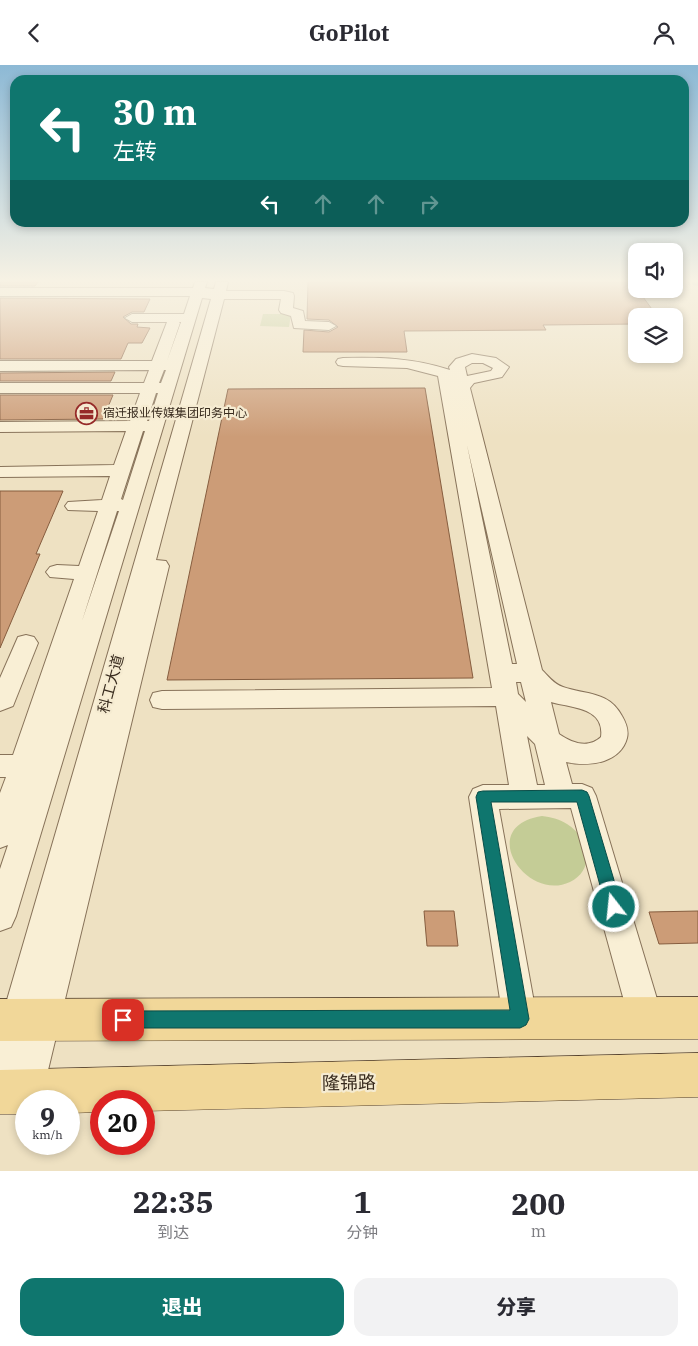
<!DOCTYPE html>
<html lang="zh">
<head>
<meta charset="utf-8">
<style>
	:root { --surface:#fff; --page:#f2f2f3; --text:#2b2b33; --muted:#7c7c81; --accent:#0f766e }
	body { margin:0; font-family:"IBM Plex Serif","Noto Sans SC",serif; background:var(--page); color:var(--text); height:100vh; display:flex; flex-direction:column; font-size:19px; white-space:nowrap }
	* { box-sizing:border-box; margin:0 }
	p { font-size:16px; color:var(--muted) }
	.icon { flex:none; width:28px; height:28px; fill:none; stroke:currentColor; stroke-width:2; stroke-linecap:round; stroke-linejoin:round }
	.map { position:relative; height:1106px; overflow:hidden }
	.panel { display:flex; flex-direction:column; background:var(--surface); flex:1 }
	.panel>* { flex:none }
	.hud { position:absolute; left:10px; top:10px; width:679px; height:152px; border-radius:15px; box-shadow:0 2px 8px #0003; background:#0f766e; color:#fff; overflow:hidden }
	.controls { position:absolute; left:628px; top:178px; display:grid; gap:10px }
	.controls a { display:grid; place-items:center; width:55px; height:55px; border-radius:10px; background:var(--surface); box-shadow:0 2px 8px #0003; font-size:25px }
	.speed { position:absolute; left:15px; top:1025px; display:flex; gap:10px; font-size:25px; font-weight:700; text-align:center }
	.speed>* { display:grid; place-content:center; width:65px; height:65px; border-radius:50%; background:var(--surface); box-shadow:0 2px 8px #0003; line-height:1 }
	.speed small { font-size:12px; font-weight:400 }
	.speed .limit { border:8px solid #d22; background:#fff; color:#111 }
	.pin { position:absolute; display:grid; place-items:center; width:42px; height:42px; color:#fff; margin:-21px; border-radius:10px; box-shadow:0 2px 8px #0006 }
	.me { position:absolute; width:55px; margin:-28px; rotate:344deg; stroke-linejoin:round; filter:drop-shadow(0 0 4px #0008) }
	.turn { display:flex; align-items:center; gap:18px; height:105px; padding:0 20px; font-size:22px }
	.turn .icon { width:65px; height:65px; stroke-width:2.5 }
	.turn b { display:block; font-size:35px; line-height:42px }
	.lanes { display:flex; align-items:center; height:48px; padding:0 20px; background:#0003; justify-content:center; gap:25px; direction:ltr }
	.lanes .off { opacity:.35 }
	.eta { display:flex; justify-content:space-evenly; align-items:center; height:85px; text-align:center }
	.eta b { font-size:30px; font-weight:800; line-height:35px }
	.action { display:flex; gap:10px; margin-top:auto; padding:10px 20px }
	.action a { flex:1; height:58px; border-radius:15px; background:var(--accent); color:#fff; font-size:20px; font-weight:800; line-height:58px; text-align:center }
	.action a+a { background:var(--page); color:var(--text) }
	header { display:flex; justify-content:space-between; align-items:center; height:65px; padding:0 20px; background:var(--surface); font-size:22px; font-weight:800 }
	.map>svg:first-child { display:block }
	.green { fill:#c4cc96 }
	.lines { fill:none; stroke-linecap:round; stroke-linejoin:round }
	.canal { fill:#a4c0b8; fill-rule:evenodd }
	.building { fill:#cc9c77; stroke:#865d3f }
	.minor-casing { stroke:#877259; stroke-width:2 }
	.major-casing { stroke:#55412d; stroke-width:1 }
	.minor { fill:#f9efd5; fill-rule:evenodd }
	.major { fill:#f1d799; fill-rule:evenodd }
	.route { fill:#0f766e; stroke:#0a4d48 }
	.labels { text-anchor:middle; stroke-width:4.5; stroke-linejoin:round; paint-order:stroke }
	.far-poi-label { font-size:12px; fill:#372a1d; stroke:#f5ebd1; text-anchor:start }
	.street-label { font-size:15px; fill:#372a1d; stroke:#f5ebd1 }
	.near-street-label { font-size:18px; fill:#372a1d; stroke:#f5ebd1 }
</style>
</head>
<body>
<header><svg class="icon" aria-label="back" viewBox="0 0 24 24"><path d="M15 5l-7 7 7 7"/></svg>GoPilot<svg class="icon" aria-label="person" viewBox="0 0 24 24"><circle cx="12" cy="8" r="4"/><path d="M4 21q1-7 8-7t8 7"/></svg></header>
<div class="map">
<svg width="698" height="1106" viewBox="0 0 698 1106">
	<rect width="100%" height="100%" fill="#eee1c2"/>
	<g class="green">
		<polygon points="263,249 291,249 289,262 260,261"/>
		<path d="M542,751C551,752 559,754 567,759C589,772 596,805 570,817C526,838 475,761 542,751Z"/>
	</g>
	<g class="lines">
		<polygon class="canal" points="691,217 698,217 698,221 693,220"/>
	</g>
	<g class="building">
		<polygon points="0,217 38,217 35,221 0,221"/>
		<polygon points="308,217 632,217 657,251 636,251 636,259 543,260 546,265 404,266 407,287 303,287 304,265 329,267 338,262 329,255 307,254"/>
		<polygon points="0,233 150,234 144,247 132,247 123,252 131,259 138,259 137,262 150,263 142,278 128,278 121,294 0,294"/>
		<polygon points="115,307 111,316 0,316 0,308"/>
		<polygon points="425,323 473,613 167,615 228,324"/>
		<polygon points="0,330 113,330 103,354 0,355"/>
		<polygon points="0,426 63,426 36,489 40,489 0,583"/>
		<polygon points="424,846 454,846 458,881 427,881"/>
		<polygon points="698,846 698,878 659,879 649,847"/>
	</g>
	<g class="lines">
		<defs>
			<g id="minor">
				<path d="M195,217H207L205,223L214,224L216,217H228L226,226H284L293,228L294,231L293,243L303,246L305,256L329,257L336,261L329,265L294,263L291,251L281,248L279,245L281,234H224L156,495L166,496L169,501L43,1026L39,1036H26L25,1044L12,1039L11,1036L0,1040V959L211,234L202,233L16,851L11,862L0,866V804L8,780L0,783V728L6,712H0V690H13L74,514L50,512L46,507L50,502L57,500L79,501L98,446L68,445L65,441L68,437L102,435L110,411L0,412V402L114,400L126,366L0,367V357L130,356L140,328H0V318H144L149,305L0,306V296H152L167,257H132L125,253L132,249H184L190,231H0V223H193ZM179,257H181L167,296L180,258ZM164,305H166L161,318H159ZM156,328H158L149,356H147ZM143,366H145L123,435L121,434ZM117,446H119L82,556Z"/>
				<path d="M472,289L496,293L509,302L502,312L474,318L470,323L542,605C548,611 554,619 563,622C586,630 609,626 622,651C626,658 629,665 627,673C624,685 615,692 604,696C591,700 579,700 566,697L572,719H582L592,723L596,731L663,954L658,966L646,971L634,966L629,954L571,743L499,744L537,954L532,966L520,971L508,966L503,954L469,732L473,724L483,720H509L496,641L162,644L153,642L150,635L153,628L162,626L492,623L438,311L407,303L343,301L338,300L336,297L338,294L343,293C380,292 415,293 450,305L449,302L456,294ZM472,298H483L493,303L491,306L467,311L465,302ZM467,380L517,599H512ZM516,617H521L526,637L518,629ZM551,637C571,643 605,642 601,672C588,684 572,678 559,669ZM527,671L535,679L545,720H537Z"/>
				<polygon points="26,570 34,572 38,578 13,641 0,646 0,613 18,572"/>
			</g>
			<g id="major">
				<polygon points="698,932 698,974 0,976 0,934"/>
				<polygon points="698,988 698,1032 144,1046 144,1036 101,1036 101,1047 69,1048 69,1036 26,1036 26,1049 0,1049 0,1005"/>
			</g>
		</defs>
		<use href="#minor" class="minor-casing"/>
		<use href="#major" class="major-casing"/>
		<use href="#minor" class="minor"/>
		<use href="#major" class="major"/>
	</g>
	<linearGradient id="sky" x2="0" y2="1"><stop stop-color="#8db9d5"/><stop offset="0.58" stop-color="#f7f2e4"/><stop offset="1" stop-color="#f7f2e4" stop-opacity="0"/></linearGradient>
	<rect width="698" height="372" fill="url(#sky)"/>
	<polygon class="route" points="582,725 587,727 589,731 622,842 619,847 614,850 608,847 606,842 577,737 491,737 529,954 526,960 520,963 123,963 117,961 115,955 117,949 123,946 510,945 476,732 478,727 483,726"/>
	<defs>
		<symbol id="office-ring" viewBox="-11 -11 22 22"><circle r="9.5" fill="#f5ebd1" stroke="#962a29" stroke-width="1.5"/><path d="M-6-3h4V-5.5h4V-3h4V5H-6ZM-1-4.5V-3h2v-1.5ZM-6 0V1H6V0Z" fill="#962a29"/></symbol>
	</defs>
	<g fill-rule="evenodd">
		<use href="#office-ring" x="74" y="336" width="25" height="25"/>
	</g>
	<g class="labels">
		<g class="far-poi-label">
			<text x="103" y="352">宿迁报业传媒集团印务中心</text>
		</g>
		<g class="street-label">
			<text transform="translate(111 619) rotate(-75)" y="5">科工大道</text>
		</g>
		<g class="near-street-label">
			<text transform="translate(349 1018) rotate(-1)" y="6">隆锦路</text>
		</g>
	</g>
</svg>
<div class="controls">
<a><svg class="icon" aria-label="sound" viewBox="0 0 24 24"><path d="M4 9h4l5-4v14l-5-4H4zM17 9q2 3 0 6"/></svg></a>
<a><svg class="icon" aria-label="layers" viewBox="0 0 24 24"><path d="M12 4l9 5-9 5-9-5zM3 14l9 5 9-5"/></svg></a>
</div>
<div class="speed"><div>9<small>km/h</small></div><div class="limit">20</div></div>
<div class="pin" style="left:123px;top:955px;background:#d93025"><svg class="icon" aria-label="arrive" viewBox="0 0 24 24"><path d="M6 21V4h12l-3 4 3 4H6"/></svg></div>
<svg class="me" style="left:614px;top:842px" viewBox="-20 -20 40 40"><circle r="17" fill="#0f766e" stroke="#fff" stroke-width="3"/><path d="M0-11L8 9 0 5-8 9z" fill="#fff"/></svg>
<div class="hud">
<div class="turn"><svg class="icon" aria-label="left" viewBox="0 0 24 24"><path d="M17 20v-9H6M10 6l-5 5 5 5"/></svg><div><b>30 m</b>左转</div></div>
<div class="lanes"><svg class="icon" aria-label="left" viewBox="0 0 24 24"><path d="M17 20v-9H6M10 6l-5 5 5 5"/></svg><svg class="icon off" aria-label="ahead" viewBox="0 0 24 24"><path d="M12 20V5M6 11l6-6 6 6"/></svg><svg class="icon off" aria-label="ahead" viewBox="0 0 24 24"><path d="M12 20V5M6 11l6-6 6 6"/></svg><svg class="icon off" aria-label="right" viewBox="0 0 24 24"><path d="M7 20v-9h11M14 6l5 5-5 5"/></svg></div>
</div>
</div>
<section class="panel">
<div class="eta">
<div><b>22:35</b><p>到达</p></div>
<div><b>1</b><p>分钟</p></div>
<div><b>200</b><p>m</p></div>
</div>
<div class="action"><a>退出</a><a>分享</a></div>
</section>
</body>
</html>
